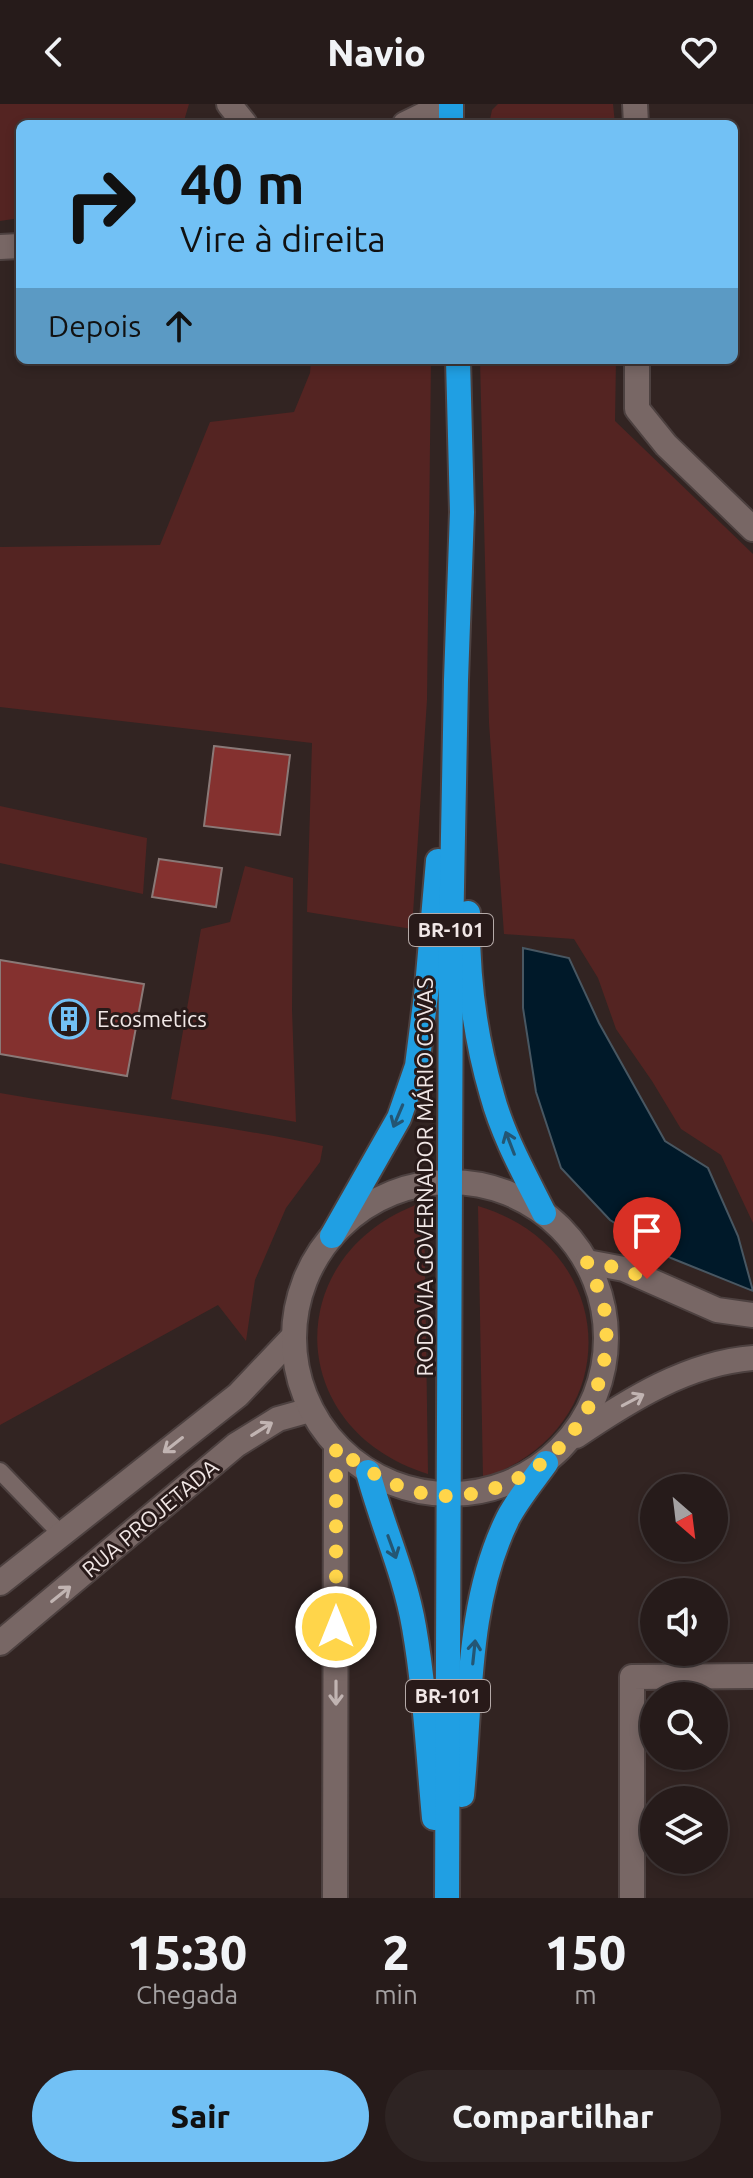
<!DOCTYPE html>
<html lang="pt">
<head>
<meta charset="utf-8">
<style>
	:root { --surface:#261b1a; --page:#2e2423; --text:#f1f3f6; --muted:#a4a1a2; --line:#423939; --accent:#72c1f5 }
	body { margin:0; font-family:Ubuntu,sans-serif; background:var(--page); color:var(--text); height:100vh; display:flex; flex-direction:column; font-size:30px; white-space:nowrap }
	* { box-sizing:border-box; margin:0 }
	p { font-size:26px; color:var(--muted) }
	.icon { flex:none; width:44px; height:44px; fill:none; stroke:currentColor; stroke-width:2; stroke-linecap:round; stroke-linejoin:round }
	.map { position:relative; height:1794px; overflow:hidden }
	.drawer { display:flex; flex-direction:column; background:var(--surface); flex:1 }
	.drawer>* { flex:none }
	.guide { position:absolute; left:16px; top:16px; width:722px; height:244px; border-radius:12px; box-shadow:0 4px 12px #0003,0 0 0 2px var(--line); background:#72c1f5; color:#111; overflow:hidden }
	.needle { width:52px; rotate:152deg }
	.tools { position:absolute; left:640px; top:1370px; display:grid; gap:16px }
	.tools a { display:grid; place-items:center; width:88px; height:88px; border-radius:50%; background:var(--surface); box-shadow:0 4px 12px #0003,0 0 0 2px var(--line); font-size:40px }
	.pin { position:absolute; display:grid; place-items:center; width:68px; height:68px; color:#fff; margin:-82px -34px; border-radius:50% 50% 50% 0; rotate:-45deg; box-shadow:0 0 8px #0007 }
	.pin .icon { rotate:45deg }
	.me { position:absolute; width:88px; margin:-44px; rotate:0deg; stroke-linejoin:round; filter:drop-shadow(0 0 6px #0008) }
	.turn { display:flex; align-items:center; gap:28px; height:168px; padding:0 32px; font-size:36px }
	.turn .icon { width:104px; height:104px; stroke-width:2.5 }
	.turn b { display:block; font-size:56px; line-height:68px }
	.then { display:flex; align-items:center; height:76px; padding:0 32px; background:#0003; gap:16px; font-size:30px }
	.eta { display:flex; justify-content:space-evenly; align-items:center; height:136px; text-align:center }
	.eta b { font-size:48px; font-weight:800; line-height:56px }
	.button { display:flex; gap:16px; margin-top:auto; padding:16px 32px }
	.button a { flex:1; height:92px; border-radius:48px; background:var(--accent); color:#111; font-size:32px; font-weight:800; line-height:92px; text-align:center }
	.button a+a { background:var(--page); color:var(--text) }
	header { display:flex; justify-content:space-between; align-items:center; height:104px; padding:0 32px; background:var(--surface); font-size:36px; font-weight:800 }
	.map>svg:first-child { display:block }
	.green { fill:#542422 }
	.water { fill:#001929; stroke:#485762; stroke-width:2 }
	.building { fill:#84312f; stroke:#8a7977; stroke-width:2 }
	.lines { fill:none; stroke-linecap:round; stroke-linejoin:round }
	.lane-casing { stroke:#4d4140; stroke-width:20 }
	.street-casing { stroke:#4d4140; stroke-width:28 }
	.secondary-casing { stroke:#4d4140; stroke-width:28 }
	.highway-casing { stroke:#4d4140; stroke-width:28 }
	.lane { stroke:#786765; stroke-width:16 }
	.street { stroke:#786765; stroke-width:24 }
	.secondary { stroke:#786765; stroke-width:24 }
	.highway { stroke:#209fe3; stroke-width:24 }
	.oneway { stroke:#245674 }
	.oneway2 { stroke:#c1b4b2 }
	.route { stroke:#ffd54a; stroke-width:14; stroke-dasharray:0 25.2 }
	.labels { text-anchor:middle; stroke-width:6; stroke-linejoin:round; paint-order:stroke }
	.shield { fill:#281a19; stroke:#b5aaa8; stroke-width:2 }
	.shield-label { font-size:20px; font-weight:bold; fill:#f1e7e6 }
	.poi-label { font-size:22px; fill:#f1e7e6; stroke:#281a19; text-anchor:start }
	.street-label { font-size:22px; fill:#f1e7e6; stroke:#281a19 }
</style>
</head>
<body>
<header><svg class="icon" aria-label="back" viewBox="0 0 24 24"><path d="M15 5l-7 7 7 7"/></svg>Navio<svg class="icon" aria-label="heart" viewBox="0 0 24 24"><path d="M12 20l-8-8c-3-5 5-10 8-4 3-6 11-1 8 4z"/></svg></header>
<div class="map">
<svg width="753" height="1794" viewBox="0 0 753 1794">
	<rect width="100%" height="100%" fill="#322422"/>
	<g class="green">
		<polygon points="0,0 189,0 183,20 20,20 20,114 0,117"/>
		<polygon points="498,0 613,0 615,20 489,20 492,6"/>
		<polygon points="311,256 431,256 427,596 412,825 307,808 312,639 0,603 0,443 160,441 210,318 294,308 310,269"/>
		<polygon points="480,256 616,256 615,317 753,450 753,1119 721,1051 681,1025 652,977 616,925 598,874 574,835 504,830 489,619"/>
		<polygon points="0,702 147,734 143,790 0,759"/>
		<polygon points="245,762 293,774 292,906 296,1018 171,995 201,825 230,818"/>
		<path d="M0,989C108,1008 217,1019 323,1042L320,1058L286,1104L255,1176L246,1237L218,1201L0,1321Z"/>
		<path d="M424,1098L428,1370C282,1325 280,1147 424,1098Z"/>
		<path d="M478,1102C623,1145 626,1326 483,1374Z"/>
	</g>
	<polygon class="water" points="523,844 569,854 599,919 665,1037 708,1064 738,1132 753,1187 671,1154 610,1116 561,1064 536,988 523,904"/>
	<g class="building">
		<polygon points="214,642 290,651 280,731 204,722"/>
		<polygon points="159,755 222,764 216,803 152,793"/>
		<polygon points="0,856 144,880 127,972 0,950"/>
	</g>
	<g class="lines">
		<defs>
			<polyline id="lane" points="0,1367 61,1430"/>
			<g id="street">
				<polyline points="229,0 245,20"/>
				<polyline points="635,0 636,20"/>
				<polyline points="637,256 637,305 666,341 753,425"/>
				<polyline points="0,1479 238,1291 293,1233"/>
				<polyline points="0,1539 236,1341 278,1315 310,1306"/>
				<polyline points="335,1794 336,1343"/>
				<polyline points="632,1794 632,1573 753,1572"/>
			</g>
			<g id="secondary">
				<polyline points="405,20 446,0"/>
				<polyline points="0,143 20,142"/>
				<circle cx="450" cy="1234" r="156"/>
				<polyline points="587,1158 624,1165 717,1206 753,1211"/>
				<path d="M576,1332C629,1296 688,1259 753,1254"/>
			</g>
			<g id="highway">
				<polyline points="451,0 451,20"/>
				<path d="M468,809C467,869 475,933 492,991C503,1032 525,1071 544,1109"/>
				<polyline points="332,1132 399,1014 417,962 427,883 438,757"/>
				<path d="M368,1368C382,1421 405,1470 414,1523C425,1586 428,1650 434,1714"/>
				<path d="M462,1691C471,1599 466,1499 508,1414C518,1395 533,1377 546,1359"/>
				<polyline points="447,1794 451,835 456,576 462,408 458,256"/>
			</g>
		</defs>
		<use href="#lane" class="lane-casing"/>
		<use href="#street" class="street-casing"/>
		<use href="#secondary" class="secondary-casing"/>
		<use href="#highway" class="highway-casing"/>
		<use href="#lane" class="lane"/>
		<use href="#street" class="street"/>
		<use href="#secondary" class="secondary"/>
		<use href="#highway" class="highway"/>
	</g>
	<defs><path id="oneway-shaft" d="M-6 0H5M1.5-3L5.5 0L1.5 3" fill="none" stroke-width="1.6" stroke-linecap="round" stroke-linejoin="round" transform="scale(2)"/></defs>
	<g class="oneway">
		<use href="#oneway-shaft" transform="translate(398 1012) rotate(113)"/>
		<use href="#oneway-shaft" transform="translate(510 1039) rotate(-111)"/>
		<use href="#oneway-shaft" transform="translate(392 1443) rotate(70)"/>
		<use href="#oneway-shaft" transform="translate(474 1548) rotate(-84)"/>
	</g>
	<g class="oneway2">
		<use href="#oneway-shaft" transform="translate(633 1296) rotate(-28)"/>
		<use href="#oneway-shaft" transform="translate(262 1325) rotate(-32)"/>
		<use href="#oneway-shaft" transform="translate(173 1341) rotate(142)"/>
		<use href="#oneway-shaft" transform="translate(61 1490) rotate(-39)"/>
		<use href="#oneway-shaft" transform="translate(336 1589) rotate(90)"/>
	</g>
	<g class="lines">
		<path class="route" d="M336,1523V1343C368,1369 407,1393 451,1392C547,1389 621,1297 604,1203C601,1188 592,1172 587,1158L624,1165L647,1175"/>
	</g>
	<defs>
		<symbol id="building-ring" viewBox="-11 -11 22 22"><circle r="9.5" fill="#281a19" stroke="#72c1f5" stroke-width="1.5"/><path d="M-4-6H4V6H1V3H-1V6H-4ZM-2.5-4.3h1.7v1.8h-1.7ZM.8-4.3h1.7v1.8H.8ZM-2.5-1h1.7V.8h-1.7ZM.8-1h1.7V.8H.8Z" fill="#72c1f5"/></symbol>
	</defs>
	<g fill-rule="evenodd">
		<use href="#building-ring" x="47" y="893" width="44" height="44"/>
	</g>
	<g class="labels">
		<g class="shield">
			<rect x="409" y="810" width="84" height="32" rx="6"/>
			<rect x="406" y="1576" width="84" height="32" rx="6"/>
		</g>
		<g class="shield-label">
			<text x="451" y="833">BR-101</text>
			<text x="448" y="1599">BR-101</text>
		</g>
		<g class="poi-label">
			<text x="97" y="923">Ecosmetics</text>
		</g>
		<g class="street-label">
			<text transform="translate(425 1073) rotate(-90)" y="8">RODOVIA GOVERNADOR MÁRIO COVAS</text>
			<text transform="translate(150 1414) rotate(-40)" y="8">RUA PROJETADA</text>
		</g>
	</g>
</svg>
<div class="tools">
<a><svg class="needle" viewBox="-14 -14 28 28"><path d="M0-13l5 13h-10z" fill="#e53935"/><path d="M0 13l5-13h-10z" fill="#a4a1a2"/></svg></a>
<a><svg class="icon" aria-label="sound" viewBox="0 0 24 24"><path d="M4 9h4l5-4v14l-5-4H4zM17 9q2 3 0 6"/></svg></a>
<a><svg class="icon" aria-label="search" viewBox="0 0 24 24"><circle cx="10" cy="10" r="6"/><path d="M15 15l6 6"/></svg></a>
<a><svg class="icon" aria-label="layers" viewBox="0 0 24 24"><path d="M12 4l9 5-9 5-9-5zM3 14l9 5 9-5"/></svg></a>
</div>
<div class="pin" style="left:647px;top:1175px;background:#d93025"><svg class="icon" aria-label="arrive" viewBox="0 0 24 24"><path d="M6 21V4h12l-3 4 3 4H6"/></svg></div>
<svg class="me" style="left:336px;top:1523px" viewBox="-20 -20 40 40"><circle r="17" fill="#ffd54a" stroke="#fff" stroke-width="3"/><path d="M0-11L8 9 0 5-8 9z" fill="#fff"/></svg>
<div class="guide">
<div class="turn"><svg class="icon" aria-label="right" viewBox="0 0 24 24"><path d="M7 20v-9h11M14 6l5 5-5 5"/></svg><div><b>40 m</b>Vire à direita</div></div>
<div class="then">Depois<svg class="icon" aria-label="ahead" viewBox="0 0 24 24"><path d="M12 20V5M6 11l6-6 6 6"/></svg></div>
</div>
</div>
<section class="drawer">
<div class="eta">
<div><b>15:30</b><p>Chegada</p></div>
<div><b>2</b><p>min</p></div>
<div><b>150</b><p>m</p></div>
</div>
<div class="button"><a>Sair</a><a>Compartilhar</a></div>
</section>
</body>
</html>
